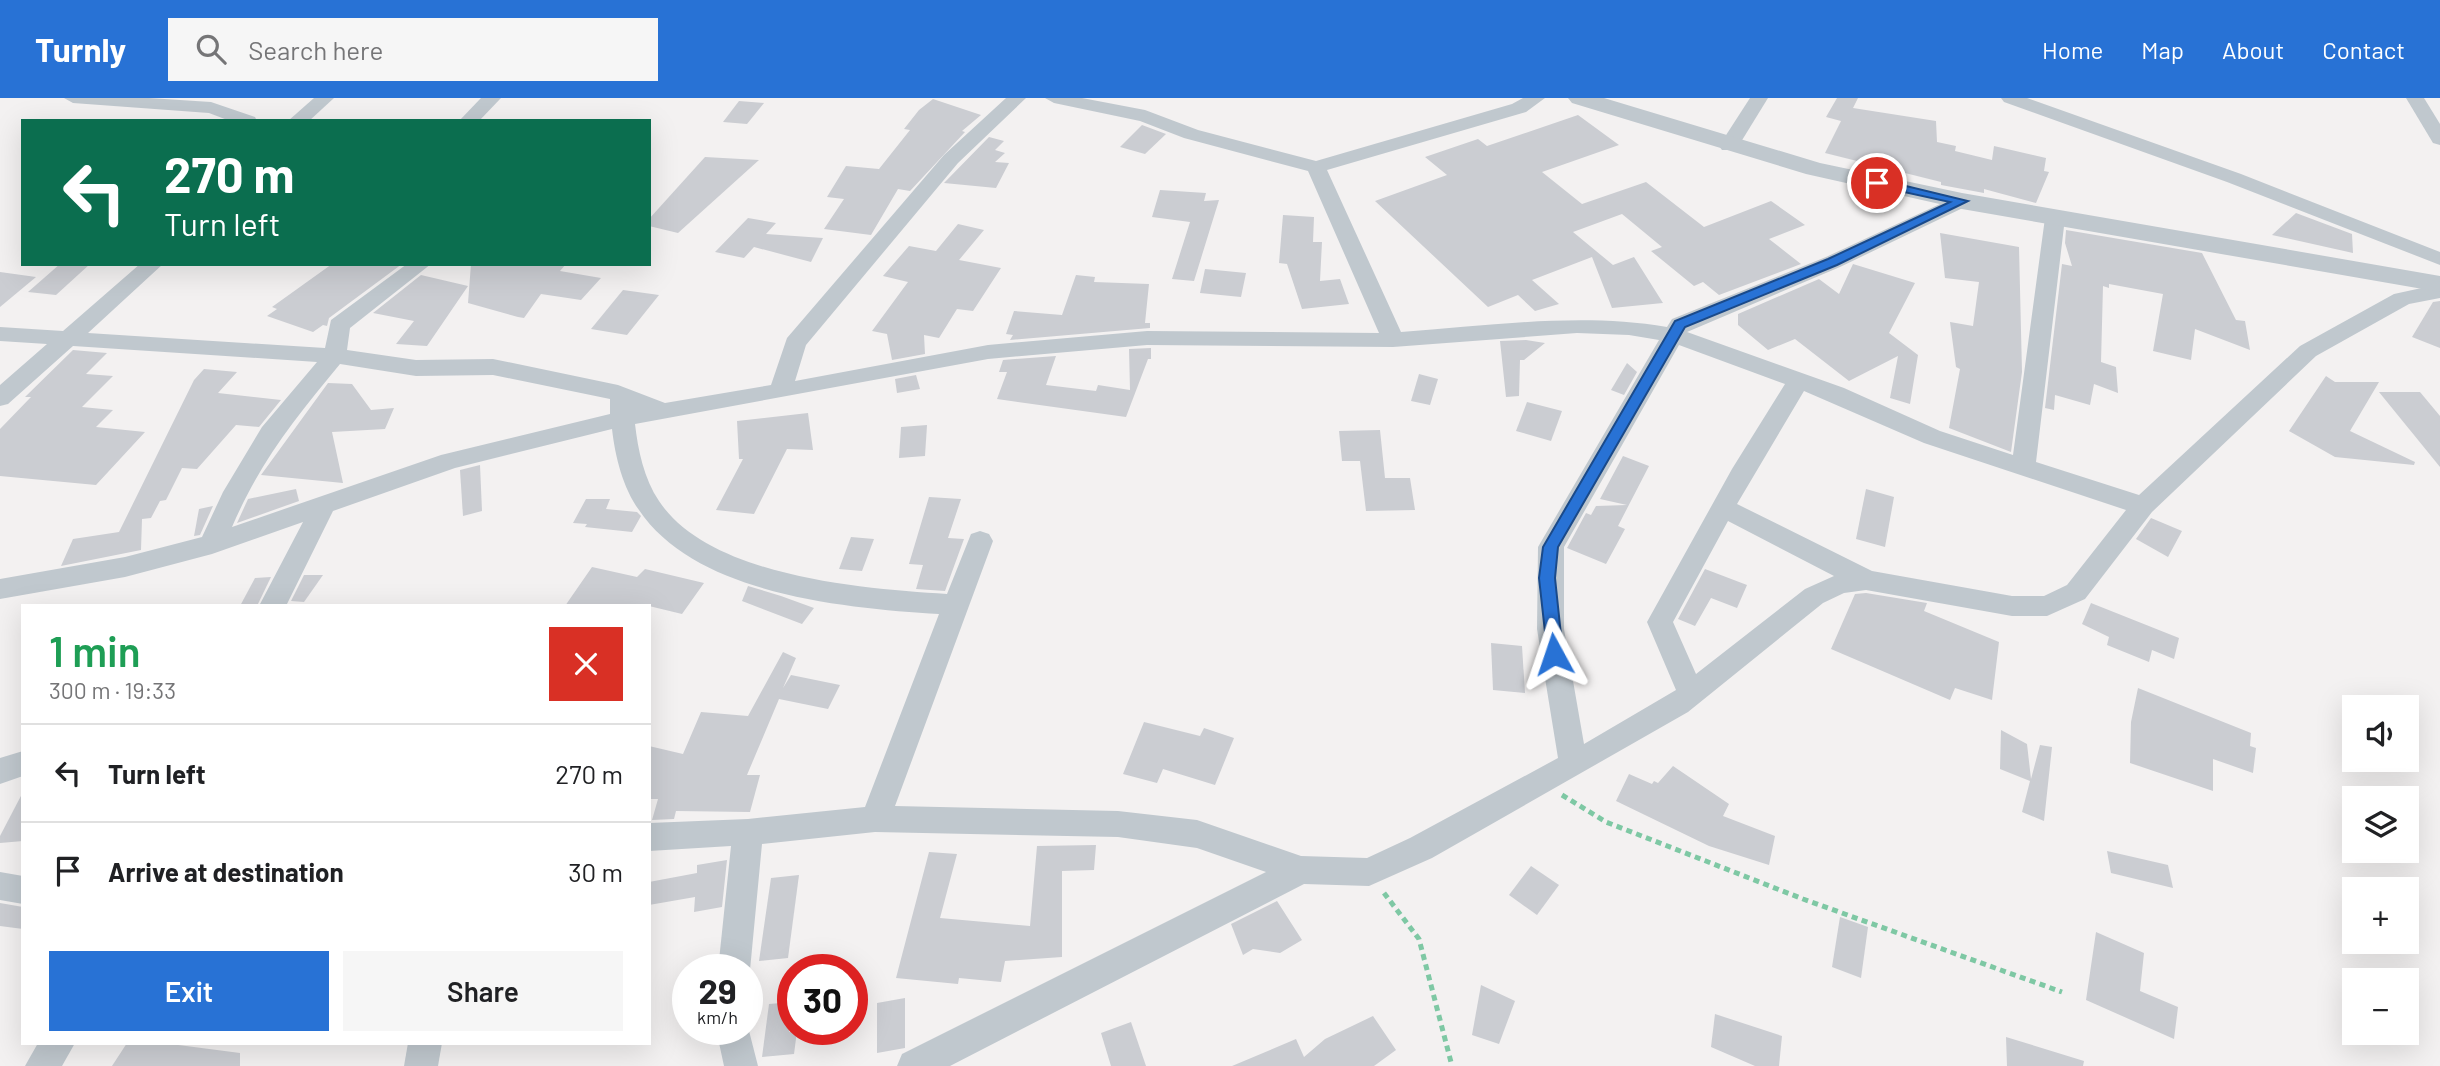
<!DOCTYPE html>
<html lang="en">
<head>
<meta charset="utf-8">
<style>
	:root { --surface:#fff; --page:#f6f6f6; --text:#202124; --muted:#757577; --line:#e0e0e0; --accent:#2872d5 }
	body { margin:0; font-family:Barlow,sans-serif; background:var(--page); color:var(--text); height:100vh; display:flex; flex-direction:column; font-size:26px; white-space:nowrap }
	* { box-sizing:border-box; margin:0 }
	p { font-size:23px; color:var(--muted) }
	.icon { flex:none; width:38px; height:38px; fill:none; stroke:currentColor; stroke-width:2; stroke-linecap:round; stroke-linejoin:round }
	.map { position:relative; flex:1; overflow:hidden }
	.details { position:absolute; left:21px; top:506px; width:630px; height:441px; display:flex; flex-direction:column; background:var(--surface); border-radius:0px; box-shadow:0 7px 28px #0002 }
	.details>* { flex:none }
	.guide { position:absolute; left:21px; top:21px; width:630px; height:147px; border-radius:0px; box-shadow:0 7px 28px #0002; background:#0b6e4f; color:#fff; overflow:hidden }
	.fabs { position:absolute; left:2342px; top:597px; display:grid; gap:14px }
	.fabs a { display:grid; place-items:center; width:77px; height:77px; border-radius:0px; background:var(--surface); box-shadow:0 7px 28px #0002; font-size:35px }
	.speed { position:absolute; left:672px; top:856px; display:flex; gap:14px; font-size:35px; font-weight:700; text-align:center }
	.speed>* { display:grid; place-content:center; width:91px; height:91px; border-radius:50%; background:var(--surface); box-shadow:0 7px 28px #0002; line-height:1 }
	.speed small { font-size:18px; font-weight:400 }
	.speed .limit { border:10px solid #d22; background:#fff; color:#111 }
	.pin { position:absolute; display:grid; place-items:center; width:60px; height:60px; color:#fff; margin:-30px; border:4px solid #fff; border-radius:50%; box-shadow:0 2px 7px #0007 }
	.me { position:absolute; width:77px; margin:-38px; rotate:355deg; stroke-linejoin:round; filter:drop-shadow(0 0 5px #0008) }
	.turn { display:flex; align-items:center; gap:24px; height:147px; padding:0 28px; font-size:32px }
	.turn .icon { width:91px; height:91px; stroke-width:2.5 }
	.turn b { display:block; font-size:49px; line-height:60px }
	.round { display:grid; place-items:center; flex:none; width:74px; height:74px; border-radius:0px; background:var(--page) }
	.headline { display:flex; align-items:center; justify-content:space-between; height:119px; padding:0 28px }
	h1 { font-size:42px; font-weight:600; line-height:52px; color:#1e9e55 }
	.primary-button { display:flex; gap:14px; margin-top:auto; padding:14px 28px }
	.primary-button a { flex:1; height:80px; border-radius:0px; background:var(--accent); color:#fff; font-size:28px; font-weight:600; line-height:80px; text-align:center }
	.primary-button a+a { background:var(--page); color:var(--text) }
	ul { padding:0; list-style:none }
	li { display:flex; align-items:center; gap:21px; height:98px; padding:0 28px; border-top:2px solid var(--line) }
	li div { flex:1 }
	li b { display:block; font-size:26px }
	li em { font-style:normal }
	header { display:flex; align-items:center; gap:42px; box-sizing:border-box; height:98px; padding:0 35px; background:var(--accent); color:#fff }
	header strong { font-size:33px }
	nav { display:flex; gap:38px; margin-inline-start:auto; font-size:24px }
	.search { width:490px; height:63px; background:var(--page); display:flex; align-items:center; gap:18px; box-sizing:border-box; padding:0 24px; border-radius:0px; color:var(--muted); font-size:26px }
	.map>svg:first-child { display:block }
	.building { fill:#cbcdd2 }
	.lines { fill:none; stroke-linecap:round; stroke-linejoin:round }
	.path { stroke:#7ec8a4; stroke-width:5; stroke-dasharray:6 4.5; stroke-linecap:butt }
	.minor { fill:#c0c8ce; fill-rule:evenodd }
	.tertiary { fill:#c0c8ce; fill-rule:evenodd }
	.route { fill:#2872d5; stroke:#1a4a8a; stroke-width:2 }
</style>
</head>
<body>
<header>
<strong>Turnly</strong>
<div class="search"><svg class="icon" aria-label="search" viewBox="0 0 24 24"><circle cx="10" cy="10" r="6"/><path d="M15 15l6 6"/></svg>Search here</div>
<nav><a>Home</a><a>Map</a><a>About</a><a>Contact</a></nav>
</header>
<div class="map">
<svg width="2440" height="968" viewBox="0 0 2440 968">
	<rect width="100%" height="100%" fill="#f3f1f1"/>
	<g class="building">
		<polygon points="1837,0 1858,0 1853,10 1936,23 1937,44 1956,48 1955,53 1992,62 1994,48 2046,60 2044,73 2049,74 2036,105 1984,91 1984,95 1941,87 1941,84 1825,55 1841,23 1826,19"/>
		<polygon points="933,1 981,17 962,33 965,34 910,93 898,91 871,137 824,131 844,101 827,99 846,68 879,71 910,32 904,31 919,12"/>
		<polygon points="739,3 764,5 747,26 723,24"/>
		<polygon points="1578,17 1619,47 1542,74 1582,106 1646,84 1704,129 1771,103 1805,127 1769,141 1801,166 1719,197 1703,184 1694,188 1651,153 1662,149 1622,116 1573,134 1613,167 1634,159 1663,205 1612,210 1592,159 1532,182 1559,206 1535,213 1518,197 1488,209 1375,103 1447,77 1425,59 1478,41 1487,48"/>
		<polygon points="1142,27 1166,36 1145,56 1120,49"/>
		<polygon points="989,39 1004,43 995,52 1005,55 995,64 1009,65 996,90 944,85"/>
		<polygon points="705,59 759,62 678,135 649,128 649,121"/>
		<polygon points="1160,92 1206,95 1204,103 1219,102 1194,183 1172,181 1190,124 1152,119"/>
		<polygon points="2296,115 2352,136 2353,155 2272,137"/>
		<polygon points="1283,117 1314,119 1313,144 1322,144 1320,183 1340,181 1349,206 1302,211 1287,166 1279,165"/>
		<polygon points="748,120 776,125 766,136 823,140 811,164 754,149 744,160 715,154"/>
		<polygon points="958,126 984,132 959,162 1001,170 973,213 957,211 939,240 924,237 925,256 892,262 887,236 872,233 908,184 883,178 909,148 936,153"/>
		<polygon points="2066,132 2202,155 2236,222 2245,223 2250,252 2195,231 2191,262 2153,253 2163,196 2109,186 2109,190 2103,188 2101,264 2116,269 2118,295 2094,286 2090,307 2055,297 2054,312 2045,310 2062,166 2072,168 2065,145"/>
		<polygon points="1940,135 2019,149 2022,274 2011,354 1949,330 1960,271 1956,269 1950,224 1973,228 1979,184 1945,180"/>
		<polygon points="60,166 90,166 56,197 28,194"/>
		<polygon points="332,166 402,166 329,220 327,228 323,227 313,234 267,218 277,211 272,209"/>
		<polygon points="471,166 566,166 560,173 601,180 581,202 541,196 524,220 518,219 468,205"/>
		<polygon points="1853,166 1915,185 1889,235 1918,257 1910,306 1890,300 1898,258 1849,283 1795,241 1768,252 1738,227 1738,216 1819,181 1839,196"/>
		<polygon points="1205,171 1246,175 1241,199 1200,195"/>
		<polygon points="0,174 36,179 0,209"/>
		<polygon points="421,177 468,188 427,248 396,246 414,223 373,215"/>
		<polygon points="1076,177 1095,179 1094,184 1149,186 1145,225 1150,225 1150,230 1010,242 1013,237 1006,236 1014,213 1062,217"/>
		<polygon points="623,192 659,197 627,237 591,231"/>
		<polygon points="2440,203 2440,250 2412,239 2433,204"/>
		<polygon points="1526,242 1545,245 1524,262 1520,262 1519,298 1506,299 1500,243"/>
		<polygon points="1151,250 1151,261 1148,261 1126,319 997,301 1007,274 999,274 1003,262 1056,258 1046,287 1096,293 1098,287 1130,292 1129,251"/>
		<polygon points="73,252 107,255 86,276 113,278 82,309 113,312 96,329 145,334 96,387 0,378 0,331 31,299 25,299"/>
		<polygon points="1627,265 1637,274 1624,297 1611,292"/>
		<polygon points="204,271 237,274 218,295 281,302 259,329 236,327 197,371 182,370 166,402 160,403 151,420 142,421 141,452 61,468 73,441 119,434 194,282"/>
		<polygon points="1419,276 1438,281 1430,307 1411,303"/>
		<polygon points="916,277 920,291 897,295 895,281"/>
		<polygon points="2326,278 2335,284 2379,284 2350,333 2415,364 2414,367 2335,359 2289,333"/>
		<polygon points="328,285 352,286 371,312 394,310 385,331 332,334 343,385 261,377"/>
		<polygon points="2379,294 2420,294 2440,318 2440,369"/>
		<polygon points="1527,304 1562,313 1551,343 1516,333"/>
		<polygon points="808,315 813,352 787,351 754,416 716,412 743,361 739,361 737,323"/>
		<polygon points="927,327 925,358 899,360 901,329"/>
		<polygon points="1380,332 1385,380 1410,380 1415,412 1366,413 1360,363 1342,363 1339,333"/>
		<polygon points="1623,358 1649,368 1618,428 1625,431 1606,466 1567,450 1586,415 1591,417 1596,408 1627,407 1600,401"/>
		<polygon points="480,367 482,413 463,418 460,372"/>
		<polygon points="296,391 299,403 237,425 248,401"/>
		<polygon points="1866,391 1894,399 1885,449 1856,441"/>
		<polygon points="929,399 961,401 948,440 964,441 945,493 916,491 923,467 909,466"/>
		<polygon points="586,401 610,401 606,411 637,414 641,418 632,434 585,429 587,426 573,425"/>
		<polygon points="213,408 200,437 194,438 199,411"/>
		<polygon points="2151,420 2182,433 2168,459 2136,441"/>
		<polygon points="851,439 874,441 862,473 839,471"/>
		<polygon points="592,469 637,479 645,471 704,485 682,516 649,508 565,508"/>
		<polygon points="1705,471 1747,487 1737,510 1711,500 1695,528 1678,521"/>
		<polygon points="304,477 323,477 304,504 291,503"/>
		<polygon points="271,479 257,508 240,508 255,480"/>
		<polygon points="748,488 781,498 814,510 802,526 742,503"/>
		<polygon points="1866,495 1927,505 1924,513 1999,544 1992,602 1955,590 1950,602 1831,551 1855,496"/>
		<polygon points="2091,505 2179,540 2174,561 2152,552 2149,564 2107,547 2109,539 2082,526"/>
		<polygon points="1491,545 1522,548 1525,595 1493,592"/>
		<polygon points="783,554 796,560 783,590 791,577 840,587 828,611 779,601 747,677 760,677 750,714 676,713 674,721 652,722 658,701 649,701 649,648 683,656 701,614 748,618"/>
		<polygon points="2138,590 2251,635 2250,648 2256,650 2253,675 2213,661 2213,693 2130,665 2131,624"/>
		<polygon points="1144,624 1200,638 1204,630 1234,640 1215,687 1163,671 1157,685 1123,676"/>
		<polygon points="2001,632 2027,646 2031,681 2040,647 2052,649 2044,723 2022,714 2030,683 2000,671"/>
		<polygon points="1673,668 1729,706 1723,718 1775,738 1769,767 1709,748 1616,703 1629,676 1652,686 1654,683 1658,685"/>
		<polygon points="23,694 23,743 0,745 0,738"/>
		<polygon points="1096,747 1094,772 1062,773 1062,859 1005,863 1001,884 959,880 958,886 896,880 929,754 957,756 940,820 1030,828 1037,748"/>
		<polygon points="2107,753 2168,767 2173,790 2111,775"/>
		<polygon points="727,762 722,809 694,814 695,799 649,807 649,784 697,775 697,767"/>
		<polygon points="1531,768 1559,787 1537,817 1509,797"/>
		<polygon points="799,777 788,860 759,863 771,780"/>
		<polygon points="1277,803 1302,842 1280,855 1253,851 1243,857 1231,826"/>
		<polygon points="0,805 23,809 23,831 0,828"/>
		<polygon points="1840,819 1868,829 1861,880 1832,869"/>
		<polygon points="2096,834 2144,855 2140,893 2178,909 2174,941 2086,902"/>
		<polygon points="1481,887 1515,903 1499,946 1472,937"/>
		<polygon points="905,900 905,950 877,955 877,905"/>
		<polygon points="793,904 789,934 797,933 794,956 762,959 769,906"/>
		<polygon points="1715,916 1782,938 1779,968 1755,968 1711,949"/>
		<polygon points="1373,918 1396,952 1374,968 1232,968 1296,941 1304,959 1325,941"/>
		<polygon points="1131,924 1146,968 1111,968 1101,935"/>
		<polygon points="2006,939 2084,963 2083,968 2007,968"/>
		<polygon points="127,945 163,945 240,955 240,968 112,968"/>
	</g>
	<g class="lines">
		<g class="path">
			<polyline points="1562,697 1606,724 1803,801 2062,894"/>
			<polyline points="1384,795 1419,841 1452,968"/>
		</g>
		<g class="minor">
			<polygon points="64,0 149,0 211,4 255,19 257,23 230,23 209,15 73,5"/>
			<polygon points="314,0 334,0 309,23 288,23"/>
			<polygon points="481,0 501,0 479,23 459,23"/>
			<path d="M1006,0H1026L958,65L806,247L795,283L988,247L1147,233L1379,235L1308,73L1184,40L1140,23L1054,5L1045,0H1082L1145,12L1198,32L1316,63L1512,6L1523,0H1545L1526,14L1327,72L1401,234C1489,228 1579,214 1667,229L1672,221L1826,159L1955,99H1969L1972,103L1969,107L1840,169L1687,234L1844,290L1940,333L2013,357L2045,120L2048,116H2062L2065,120L2036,364L2139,397L2300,248L2394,196L2440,186V200L2409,206L2316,258L2152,414L2085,501L2047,518H2012L1866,492L1844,495L1823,505L1688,614L1432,760L1369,788L1304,786L950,968H897L902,956L1266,774L1197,750L1118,739L875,734L762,746L750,872L747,879V872H718L731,748L649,753V725L748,721L865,709L939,516C846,510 696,497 639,412C623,390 615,358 612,331L455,370L333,413L286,508H259L303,424L212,456L125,479L0,501V481L125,459L202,439L223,394L262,329L317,264L73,248L8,306L0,308V287L47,246L0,243V229L63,233L140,166H163L88,235L325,250L331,222L407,166H431L350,230L347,252L416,262L493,261L618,287L665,305L771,287L787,240L944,57ZM1577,235L1629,237L1659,242L1538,449L1537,531L1558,660L1410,740L1367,760L1301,758L1197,722L1118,713L895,708L993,443L989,436L980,433L971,436L947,496C864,491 709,479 659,403C644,381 638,352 635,326L988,261L1147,247L1393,249ZM1679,247L1785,286L1732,371L1647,524L1676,592L1584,646L1564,531V449ZM340,266L416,278L493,277L610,301V316L441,357L232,429C261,362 294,322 340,266ZM1804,293L1924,345L2126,412L2067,487L2044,498H2012L1872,473L1737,406ZM1728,423L1834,478L1805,491L1696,576L1673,524Z"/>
			<polygon points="1750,0 1768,0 1736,52 1722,52 1719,48"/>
			<polygon points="2001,0 2027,0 2241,76 2440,154 2440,167 2227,84 2004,4"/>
			<polygon points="2406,0 2424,0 2440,26 2440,47 2433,45"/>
			<polygon points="23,653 23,678 0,686 0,660"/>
			<polygon points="0,774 23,778 23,806 0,802"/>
			<polygon points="747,925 758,968 724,968 716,931 747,931"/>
			<polygon points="38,945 75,945 62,968 25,968"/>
			<polygon points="408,945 442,945 438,968 404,968"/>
		</g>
		<polygon class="tertiary" points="1568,0 1604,0 1820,65 1962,95 2440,178 2440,194 1962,111 1806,76 1572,5"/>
	</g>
	<polygon class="route" points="1877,81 1968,103 1837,167 1685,229 1558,449 1555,480 1563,556 1554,563 1548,561 1539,480 1543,449 1675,223 1828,161 1950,104 1872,87 1872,82"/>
</svg>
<div class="fabs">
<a><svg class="icon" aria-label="sound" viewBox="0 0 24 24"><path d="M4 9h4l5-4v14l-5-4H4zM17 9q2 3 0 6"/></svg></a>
<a><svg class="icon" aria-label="layers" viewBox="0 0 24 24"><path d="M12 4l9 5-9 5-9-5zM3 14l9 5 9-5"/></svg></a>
<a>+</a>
<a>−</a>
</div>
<div class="speed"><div>29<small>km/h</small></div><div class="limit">30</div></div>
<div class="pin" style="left:1877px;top:85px;background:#d93025"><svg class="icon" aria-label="arrive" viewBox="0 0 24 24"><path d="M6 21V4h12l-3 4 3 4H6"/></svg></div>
<svg class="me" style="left:1554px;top:556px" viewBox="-20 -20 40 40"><path d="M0-17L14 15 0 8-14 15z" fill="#2872d5" stroke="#fff" stroke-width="4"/></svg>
<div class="guide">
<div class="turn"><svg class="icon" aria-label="left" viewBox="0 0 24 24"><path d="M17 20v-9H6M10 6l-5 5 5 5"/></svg><div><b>270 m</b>Turn left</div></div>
</div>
<section class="details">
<div class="headline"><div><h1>1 min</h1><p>300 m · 19:33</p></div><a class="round" style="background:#d93025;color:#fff"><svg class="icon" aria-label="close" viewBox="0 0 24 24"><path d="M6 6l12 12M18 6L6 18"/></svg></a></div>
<ul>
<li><svg class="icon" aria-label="left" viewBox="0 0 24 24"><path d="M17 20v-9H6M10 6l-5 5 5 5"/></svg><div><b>Turn left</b></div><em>270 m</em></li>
<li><svg class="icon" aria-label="arrive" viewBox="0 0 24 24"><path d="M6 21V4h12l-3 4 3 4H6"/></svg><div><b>Arrive at destination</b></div><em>30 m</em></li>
</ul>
<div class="primary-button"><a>Exit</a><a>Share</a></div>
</section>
</div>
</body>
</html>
